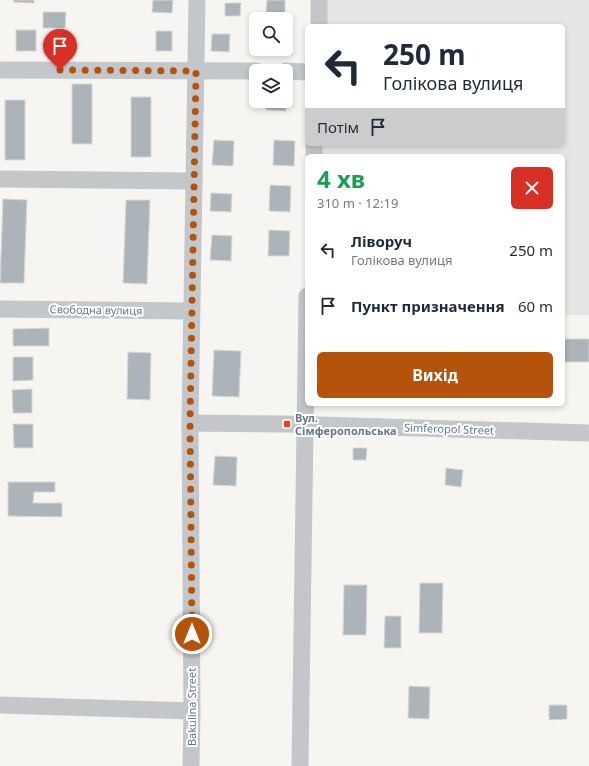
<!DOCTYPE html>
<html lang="uk">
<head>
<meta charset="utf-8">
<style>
	:root { --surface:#fff; --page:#f2f2f3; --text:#1f2937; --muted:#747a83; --accent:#b45309 }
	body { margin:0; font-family:"Noto Sans",sans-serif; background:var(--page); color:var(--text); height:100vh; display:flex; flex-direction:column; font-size:15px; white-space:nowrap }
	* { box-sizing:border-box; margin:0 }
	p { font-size:13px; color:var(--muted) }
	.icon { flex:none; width:22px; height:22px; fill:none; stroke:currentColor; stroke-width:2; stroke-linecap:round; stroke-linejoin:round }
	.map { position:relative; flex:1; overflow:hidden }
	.sheet { position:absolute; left:305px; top:154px; width:260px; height:252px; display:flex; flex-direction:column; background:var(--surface); border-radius:6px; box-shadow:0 2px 6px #0003 }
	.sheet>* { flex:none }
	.banner { position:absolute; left:305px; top:24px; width:260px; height:122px; border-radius:6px; box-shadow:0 2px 6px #0003; background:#fff; color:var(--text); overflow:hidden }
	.tools { position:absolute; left:249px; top:12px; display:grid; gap:8px }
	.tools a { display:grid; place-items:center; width:44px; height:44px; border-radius:6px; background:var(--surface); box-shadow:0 2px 6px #0003; font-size:20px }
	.pin { position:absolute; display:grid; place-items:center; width:34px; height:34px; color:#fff; margin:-41px -17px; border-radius:50% 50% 50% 0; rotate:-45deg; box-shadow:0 0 4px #0007 }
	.pin .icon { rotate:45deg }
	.me { position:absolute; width:44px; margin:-22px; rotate:0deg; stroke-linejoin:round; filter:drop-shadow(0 0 3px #0008) }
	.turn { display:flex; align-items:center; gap:14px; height:84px; padding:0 12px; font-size:18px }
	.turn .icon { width:52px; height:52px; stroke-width:2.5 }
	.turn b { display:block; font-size:28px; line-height:34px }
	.then { display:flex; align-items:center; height:38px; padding:0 12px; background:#0003; gap:8px; font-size:15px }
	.round { display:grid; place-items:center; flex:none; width:42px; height:42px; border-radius:6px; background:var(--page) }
	.headline { display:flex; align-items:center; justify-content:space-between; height:68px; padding:0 12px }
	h1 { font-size:24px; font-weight:700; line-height:30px; color:#1e9e55 }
	.button { display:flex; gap:8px; margin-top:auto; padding:8px 12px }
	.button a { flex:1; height:46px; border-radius:6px; background:var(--accent); color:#fff; font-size:16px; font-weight:700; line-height:46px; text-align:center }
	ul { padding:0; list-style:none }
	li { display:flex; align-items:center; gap:12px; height:56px; padding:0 12px }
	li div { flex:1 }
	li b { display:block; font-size:15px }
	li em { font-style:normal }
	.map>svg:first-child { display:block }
	.built { fill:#e6e7e5 }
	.building { fill:#acb4b9; stroke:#d7d7d4 }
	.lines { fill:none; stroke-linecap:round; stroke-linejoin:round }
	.minor { stroke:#c3c7ca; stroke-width:17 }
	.route { stroke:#b45309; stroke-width:7; stroke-dasharray:0 12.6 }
	.poi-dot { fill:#ea431d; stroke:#fff; stroke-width:1.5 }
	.labels { text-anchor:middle; stroke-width:4; stroke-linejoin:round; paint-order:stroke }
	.street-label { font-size:11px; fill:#637784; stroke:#fff }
	.poi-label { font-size:11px; font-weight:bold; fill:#637784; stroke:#fff; text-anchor:start }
</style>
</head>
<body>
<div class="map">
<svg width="589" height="766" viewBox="0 0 589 766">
	<rect width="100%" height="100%" fill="#f6f5f1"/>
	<polygon class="built" points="320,0 589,0 589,315 563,315 563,156 317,156 317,144 563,144 563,26 319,26"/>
	<g class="building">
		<polygon points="14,0 34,0 34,3 13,2"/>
		<polygon points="153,0 173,0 172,13 152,12"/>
		<polygon points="267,0 285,0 285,14 266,13"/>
		<polygon points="225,3 241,3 240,16 225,16"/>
		<polygon points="43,12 66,12 65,28 43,28"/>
		<rect x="16" y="30" width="20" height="21"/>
		<rect x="156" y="31" width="16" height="20"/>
		<polygon points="286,32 289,32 288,50 277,49 286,49"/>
		<polygon points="212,34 230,34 229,52 211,51"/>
		<rect x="72" y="84" width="20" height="60"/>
		<polygon points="286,86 287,86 286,111 266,110 266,101 286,101"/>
		<rect x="131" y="97" width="20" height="60"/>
		<rect x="5" y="100" width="20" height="60"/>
		<polygon points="214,140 234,141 233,166 212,165"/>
		<polygon points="274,140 295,141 294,166 273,165"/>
		<polygon points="270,185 291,186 290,212 269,211"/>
		<polygon points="211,193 232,194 231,212 210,211"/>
		<polygon points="3,199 27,200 24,283 0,283"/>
		<polygon points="126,200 150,200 147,284 123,283"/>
		<polygon points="269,230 290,231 289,256 268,256"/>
		<polygon points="212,235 232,236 231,261 210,260"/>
		<polygon points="49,328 49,346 13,346 13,329"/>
		<rect x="563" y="339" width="26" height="23"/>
		<polygon points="214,350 241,351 239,397 212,396"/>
		<polygon points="128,352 151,353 150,400 127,399"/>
		<polygon points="13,357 33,357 33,380 13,381"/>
		<polygon points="32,389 32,413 13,413 12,390"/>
		<polygon points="13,424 33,424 33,448 14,448"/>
		<polygon points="353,448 367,448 366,460 353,460"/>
		<polygon points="215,456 237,457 236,486 213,485"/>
		<polygon points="446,468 463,470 461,487 445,485"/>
		<polygon points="8,482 55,482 55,492 34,492 33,503 62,503 62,517 8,516"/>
		<polygon points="420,583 443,583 442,633 419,633"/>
		<polygon points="344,585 367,585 366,635 343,635"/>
		<polygon points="385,616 401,616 401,648 384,648"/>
		<polygon points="409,686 430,687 429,719 408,718"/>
		<polygon points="549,705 567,705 567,719 549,720"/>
	</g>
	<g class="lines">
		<g class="minor">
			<polyline points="319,26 319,0"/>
			<polyline points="0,70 256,71"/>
			<polyline points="286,71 307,72"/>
			<polyline points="314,156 314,144"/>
			<polyline points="0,179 194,181"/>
			<polyline points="0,309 192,311"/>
			<polyline points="190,423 287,424 589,433"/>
			<polyline points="0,705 192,711"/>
			<polyline points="191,766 192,711 190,423 197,0"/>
			<polyline points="300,766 307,296"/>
		</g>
	</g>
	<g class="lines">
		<polyline class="route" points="60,70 196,71 190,423 192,634"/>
	</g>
	<rect class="poi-dot" x="283" y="420" width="8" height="8" rx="2"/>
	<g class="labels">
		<g class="street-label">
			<text transform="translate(96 310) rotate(1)" y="4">Свободна вулиця</text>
			<text transform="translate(449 429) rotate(2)" y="4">Simferopol Street</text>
			<text transform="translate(192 707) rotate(-90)" y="4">Bakulina Street</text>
		</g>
		<g class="poi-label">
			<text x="295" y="422">Вул.<tspan x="295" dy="13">Сімферопольська</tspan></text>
		</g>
	</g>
</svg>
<div class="tools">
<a><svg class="icon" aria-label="search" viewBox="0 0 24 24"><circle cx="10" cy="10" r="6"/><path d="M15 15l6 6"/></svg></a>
<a><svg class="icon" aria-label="layers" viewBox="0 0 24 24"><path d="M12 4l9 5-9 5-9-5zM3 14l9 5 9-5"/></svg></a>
</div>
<div class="pin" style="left:60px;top:70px;background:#d93025"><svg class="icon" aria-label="arrive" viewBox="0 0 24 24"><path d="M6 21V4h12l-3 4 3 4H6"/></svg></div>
<svg class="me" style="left:192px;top:634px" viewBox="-20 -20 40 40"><circle r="17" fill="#b45309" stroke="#fff" stroke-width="3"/><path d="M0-11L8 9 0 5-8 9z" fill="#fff"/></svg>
<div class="banner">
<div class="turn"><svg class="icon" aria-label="left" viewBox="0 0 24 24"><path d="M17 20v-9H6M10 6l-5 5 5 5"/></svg><div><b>250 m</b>Голікова вулиця</div></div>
<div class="then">Потім<svg class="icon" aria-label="arrive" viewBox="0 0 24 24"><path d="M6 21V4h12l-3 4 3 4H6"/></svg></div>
</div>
<section class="sheet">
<div class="headline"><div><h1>4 хв</h1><p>310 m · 12:19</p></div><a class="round" style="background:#d93025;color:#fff"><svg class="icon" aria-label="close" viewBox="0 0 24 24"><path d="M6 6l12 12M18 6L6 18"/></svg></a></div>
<ul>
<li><svg class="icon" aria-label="left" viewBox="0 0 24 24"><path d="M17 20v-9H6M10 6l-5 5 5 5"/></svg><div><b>Ліворуч</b><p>Голікова вулиця</p></div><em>250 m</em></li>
<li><svg class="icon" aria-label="arrive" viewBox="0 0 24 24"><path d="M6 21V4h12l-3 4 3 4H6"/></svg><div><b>Пункт призначення</b></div><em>60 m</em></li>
</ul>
<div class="button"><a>Вихід</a></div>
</section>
</div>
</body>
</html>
